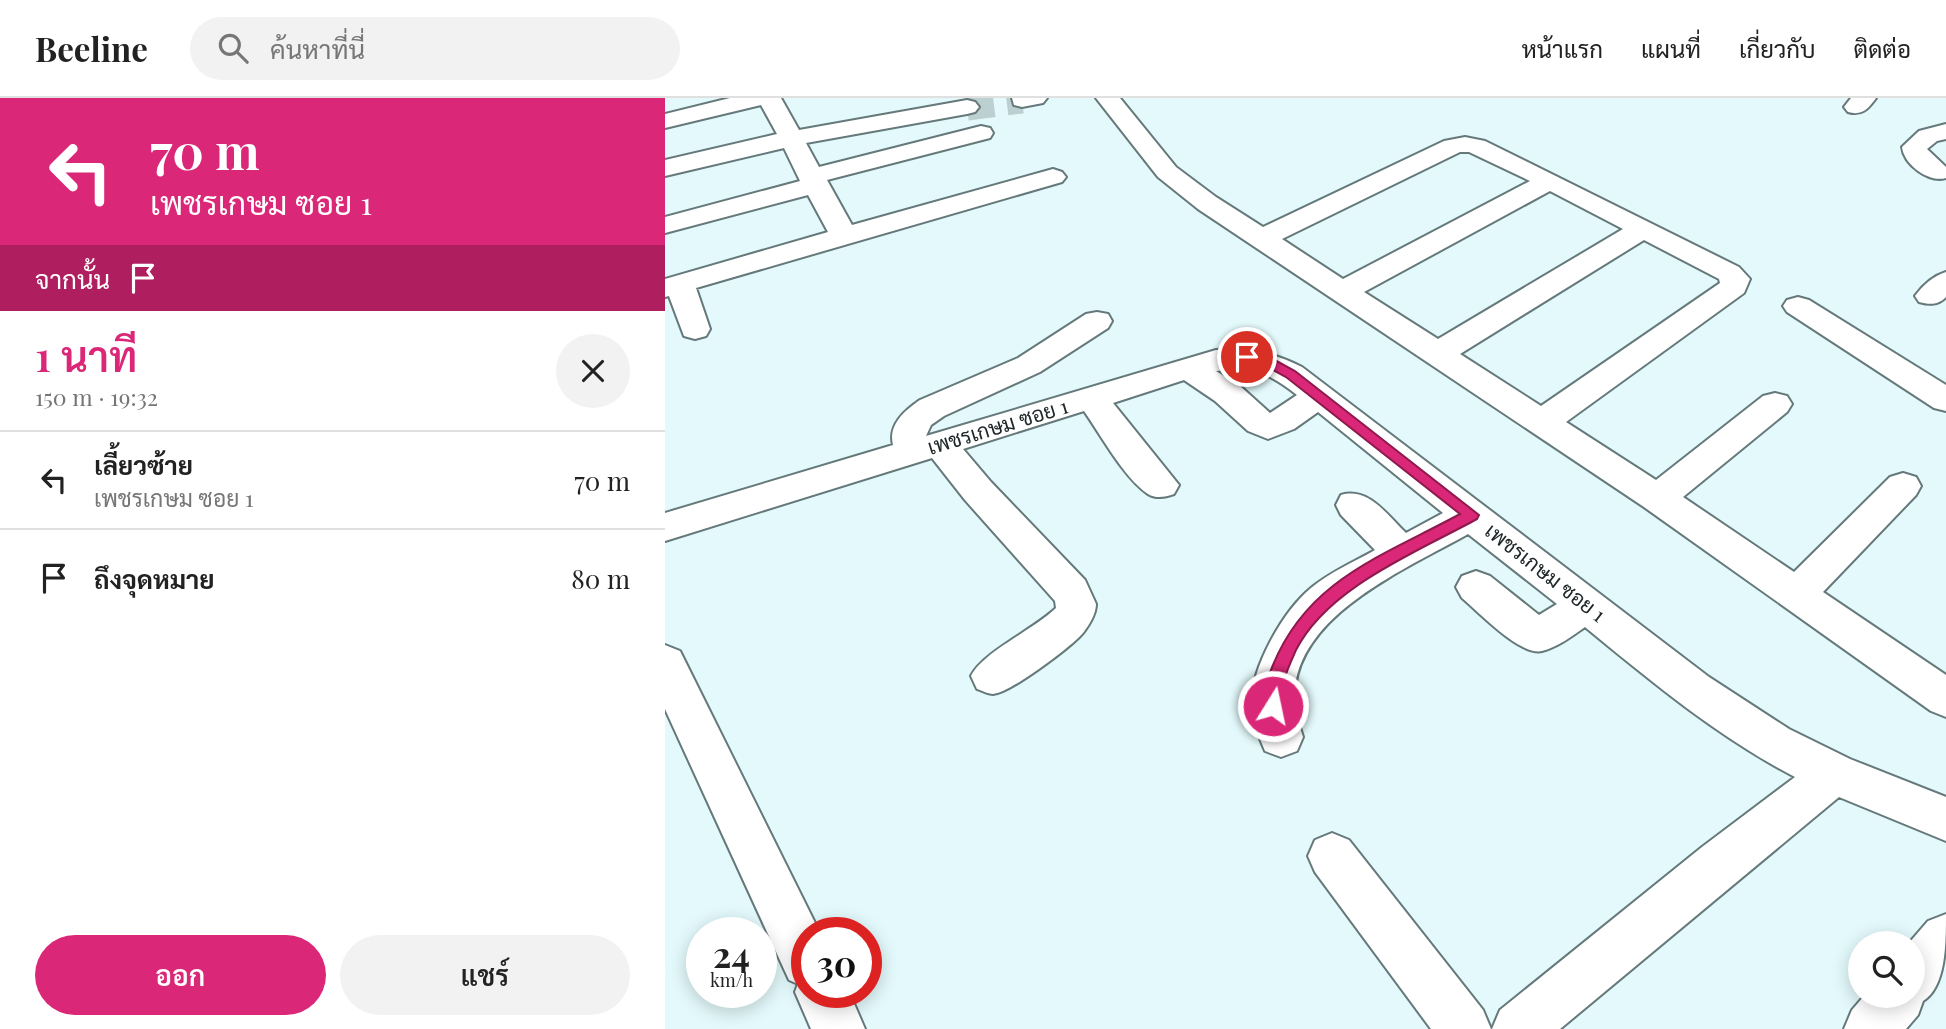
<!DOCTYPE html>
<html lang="th">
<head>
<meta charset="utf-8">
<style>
	:root { --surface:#fff; --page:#f2f2f2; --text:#222; --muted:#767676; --line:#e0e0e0; --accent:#db2777 }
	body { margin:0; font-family:"Playfair Display",Sarabun,serif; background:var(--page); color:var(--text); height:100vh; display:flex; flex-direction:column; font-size:26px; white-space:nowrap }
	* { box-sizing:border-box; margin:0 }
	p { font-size:23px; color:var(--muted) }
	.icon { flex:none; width:38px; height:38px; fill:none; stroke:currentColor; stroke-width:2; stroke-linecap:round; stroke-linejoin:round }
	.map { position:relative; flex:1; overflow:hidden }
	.details { display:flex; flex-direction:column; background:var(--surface); width:665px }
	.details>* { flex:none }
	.hud { background:#db2777; color:#fff; overflow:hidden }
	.buttons { position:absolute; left:1183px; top:833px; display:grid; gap:14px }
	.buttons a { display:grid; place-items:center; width:77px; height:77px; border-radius:50%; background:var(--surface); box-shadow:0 4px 18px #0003; font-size:35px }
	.speed { position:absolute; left:21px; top:819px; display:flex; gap:14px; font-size:35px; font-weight:700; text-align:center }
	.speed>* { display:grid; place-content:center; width:91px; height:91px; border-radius:50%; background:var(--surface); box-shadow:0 4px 18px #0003; line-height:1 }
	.speed small { font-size:18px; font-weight:400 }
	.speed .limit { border:10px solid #d22; background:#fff; color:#111 }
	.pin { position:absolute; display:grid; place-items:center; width:60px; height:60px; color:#fff; margin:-30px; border:4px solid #fff; border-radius:50%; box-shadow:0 2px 7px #0007 }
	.me { position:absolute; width:77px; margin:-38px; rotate:10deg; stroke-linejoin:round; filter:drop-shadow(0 0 5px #0008) }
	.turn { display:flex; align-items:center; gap:24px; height:147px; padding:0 35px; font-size:32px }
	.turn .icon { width:91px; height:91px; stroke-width:2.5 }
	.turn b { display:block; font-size:49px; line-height:60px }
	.then { display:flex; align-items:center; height:66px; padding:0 35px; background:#0003; gap:14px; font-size:26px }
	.round { display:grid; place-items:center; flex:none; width:74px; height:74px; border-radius:37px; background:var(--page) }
	.overview { display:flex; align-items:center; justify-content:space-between; height:119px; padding:0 35px }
	h1 { font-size:42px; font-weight:600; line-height:52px; color:var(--accent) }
	.button { display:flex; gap:14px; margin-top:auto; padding:14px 35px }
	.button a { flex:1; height:80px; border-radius:42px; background:var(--accent); color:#fff; font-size:28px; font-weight:600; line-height:80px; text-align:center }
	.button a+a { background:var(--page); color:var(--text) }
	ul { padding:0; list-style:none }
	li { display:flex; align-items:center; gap:21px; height:98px; padding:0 35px; border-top:2px solid var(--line) }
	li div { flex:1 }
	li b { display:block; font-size:26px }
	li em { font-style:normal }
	header { display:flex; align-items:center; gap:42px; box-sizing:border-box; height:98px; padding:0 35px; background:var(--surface); border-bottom:2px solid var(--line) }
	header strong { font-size:33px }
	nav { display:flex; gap:38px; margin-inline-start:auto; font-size:24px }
	.search { width:490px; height:63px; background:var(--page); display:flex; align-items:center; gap:18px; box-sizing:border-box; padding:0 24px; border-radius:38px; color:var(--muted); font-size:26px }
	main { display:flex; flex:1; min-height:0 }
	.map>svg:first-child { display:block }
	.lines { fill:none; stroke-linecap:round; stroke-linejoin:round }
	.minor-tunnel { stroke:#bccfd1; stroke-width:27; stroke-dasharray:27 13; stroke-linecap:butt }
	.minor-casing { stroke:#65797b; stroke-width:4 }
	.minor { fill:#fff; fill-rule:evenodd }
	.route { fill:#db2777; stroke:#8e194d; stroke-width:2 }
	.labels { text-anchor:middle; stroke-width:5; stroke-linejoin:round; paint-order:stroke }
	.street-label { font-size:21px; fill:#202829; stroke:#fff }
</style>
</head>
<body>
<header>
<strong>Beeline</strong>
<div class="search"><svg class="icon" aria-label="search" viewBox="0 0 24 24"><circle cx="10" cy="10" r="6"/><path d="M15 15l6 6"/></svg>ค้นหาที่นี่</div>
<nav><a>หน้าแรก</a><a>แผนที่</a><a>เกี่ยวกับ</a><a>ติดต่อ</a></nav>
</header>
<main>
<section class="details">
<div class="hud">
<div class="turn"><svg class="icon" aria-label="left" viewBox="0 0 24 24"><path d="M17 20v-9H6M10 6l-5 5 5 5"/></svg><div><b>70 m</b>เพชรเกษม ซอย 1</div></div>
<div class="then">จากนั้น<svg class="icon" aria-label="arrive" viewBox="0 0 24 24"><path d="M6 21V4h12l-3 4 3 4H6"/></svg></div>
</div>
<div class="overview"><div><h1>1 นาที</h1><p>150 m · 19:32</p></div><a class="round"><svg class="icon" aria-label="close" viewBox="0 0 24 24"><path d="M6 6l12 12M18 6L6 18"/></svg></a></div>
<ul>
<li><svg class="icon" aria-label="left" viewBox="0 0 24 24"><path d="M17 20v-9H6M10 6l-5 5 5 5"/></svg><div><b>เลี้ยวซ้าย</b><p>เพชรเกษม ซอย 1</p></div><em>70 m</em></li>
<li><svg class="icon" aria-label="arrive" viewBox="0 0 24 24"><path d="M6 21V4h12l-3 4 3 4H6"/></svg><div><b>ถึงจุดหมาย</b></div><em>80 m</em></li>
</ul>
<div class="button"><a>ออก</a><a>แชร์</a></div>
</section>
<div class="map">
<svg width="1281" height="931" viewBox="0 0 1281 931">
	<rect width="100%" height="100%" fill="#e3f9fb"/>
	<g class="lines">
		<polyline class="minor-tunnel" points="302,9 357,2"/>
		<defs>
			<g id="minor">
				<polygon points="65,0 116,0 134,32 302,2 310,4 314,9 310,14 302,16 141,45 154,69 316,28 325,30 328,35 325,40 162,82 187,127 388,71 397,74 401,79 397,84 31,190 45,231 41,238 30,241 19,238 4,198 0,199 0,181 163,134 143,97 0,135 0,119 135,83 119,50 0,78 0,62 112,36 96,7 0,30 0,16"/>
				<polygon points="347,0 382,0 378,5 357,9 349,7"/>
				<path d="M431,0H455L511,69L551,99L598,129L779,43L800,39L820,43L1074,169L1085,181L1079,195L901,324L991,382L1098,298L1110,295L1122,298L1127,306L1122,314L1018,399L1129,474L1225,379L1238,375L1251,379L1256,388L1251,397L1158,494L1281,577V619L1266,613L979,409L533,111L493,79ZM795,54H804L865,83L678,181L617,141ZM885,93L958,131L773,241L699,194ZM979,142L1054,181L1055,185L876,308L795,256Z"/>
				<path d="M1186,0H1211C1203,11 1197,18 1183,14L1179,9Z"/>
				<path d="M1281,26V41L1272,43L1262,51L1281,69V80C1264,85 1239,67 1237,49L1254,33Z"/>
				<path d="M1281,174V199C1273,207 1265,207 1254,204L1250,198C1258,187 1268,178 1281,174Z"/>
				<polygon points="1133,199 1144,202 1281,287 1281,313 1269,310 1122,214 1118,208 1122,202"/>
				<path d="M432,214L443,216L447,223L443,230L375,274L279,318L266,327L261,338L551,252C583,249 609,255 637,269L1044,579L1124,631L1185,661L1281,699V743L1174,699L895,931H827L835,912L1037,749L1130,679C1053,639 987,584 920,529C907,538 893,549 877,553C855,558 814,514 797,500L791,489L797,478L811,473L825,478L874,517L892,506L803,436C742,471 621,520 630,608C631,618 635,629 638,639L632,653L616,659L600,653C594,639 587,622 587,607C585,571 618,513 646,490C665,474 689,464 710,452L676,417L671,407L676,397C704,389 722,417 741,435L778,415L653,314L629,331L603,341L583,333L550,303L519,282L448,305L514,387L509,396C500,399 491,401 483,396C459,380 436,337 419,313L298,351L326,384L420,482L431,506C431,516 424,527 418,535C406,549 345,595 328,596C323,596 316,592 312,591L306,578C318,554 368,532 391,510L390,503L300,402L267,360L0,443V415L228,347C223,327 239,313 255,302L353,260L421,216ZM573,271C597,272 613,282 632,297L605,315L574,287L551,273Z"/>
				<polygon points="0,547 15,553 155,835 142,835 142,894 184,894 200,931 146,931 130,894 133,886 124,882 0,611"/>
				<polygon points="667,735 684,742 818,912 826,931 766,931 650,774 643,758 650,742"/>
				<path d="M1281,816C1281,845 1281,889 1258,903L1253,917L1241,931H1179L1187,912L1199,898H1248V845H1244L1263,823Z"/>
			</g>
		</defs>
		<use href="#minor" class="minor-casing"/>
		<use href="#minor" class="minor"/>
	</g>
	<path class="route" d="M582,255L608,261L630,273L814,417L812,421C752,454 663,489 631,552C627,561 622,572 619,582C616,593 619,604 614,614L608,616L602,614C595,600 602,581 608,567C643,481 718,458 795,416L621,279L599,267L578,262L576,259Z"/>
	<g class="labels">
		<g class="street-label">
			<text transform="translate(333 329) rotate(-17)" y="7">เพชรเกษม ซอย 1</text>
			<text transform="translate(880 475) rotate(38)" y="7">เพชรเกษม ซอย 1</text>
		</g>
	</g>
</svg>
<div class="buttons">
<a><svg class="icon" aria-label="search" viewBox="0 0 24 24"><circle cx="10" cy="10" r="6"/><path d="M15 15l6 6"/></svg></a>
</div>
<div class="speed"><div>24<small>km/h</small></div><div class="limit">30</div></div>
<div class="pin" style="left:582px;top:259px;background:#d93025"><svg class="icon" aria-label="arrive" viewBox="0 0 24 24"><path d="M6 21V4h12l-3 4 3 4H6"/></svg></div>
<svg class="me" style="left:608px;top:608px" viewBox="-20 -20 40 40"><circle r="17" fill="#db2777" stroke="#fff" stroke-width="3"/><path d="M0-11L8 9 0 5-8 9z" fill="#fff"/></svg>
</div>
</main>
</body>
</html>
